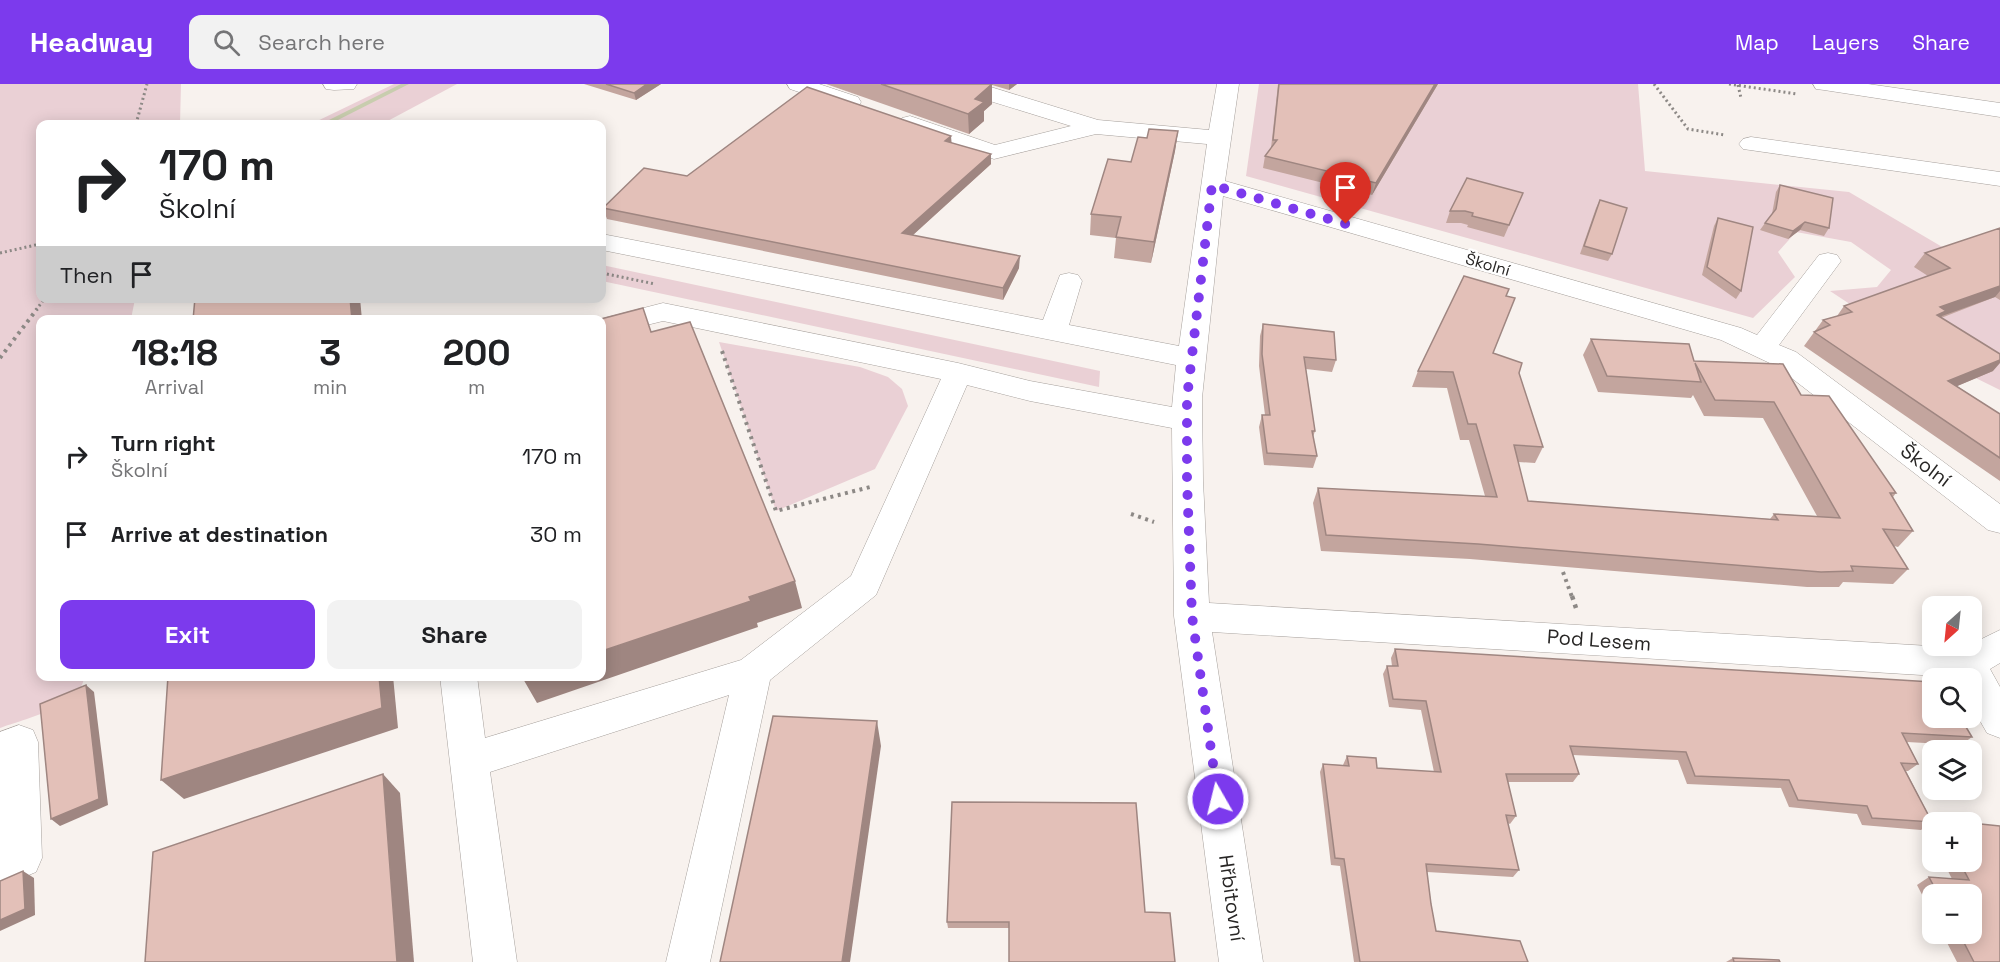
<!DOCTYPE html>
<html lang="en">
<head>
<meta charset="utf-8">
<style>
	:root { --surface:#fff; --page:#f2f2f2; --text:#202124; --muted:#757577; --accent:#7c3aed }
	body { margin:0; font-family:"Space Grotesk",sans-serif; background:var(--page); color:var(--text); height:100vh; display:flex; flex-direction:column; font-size:22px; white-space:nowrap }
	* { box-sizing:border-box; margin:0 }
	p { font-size:20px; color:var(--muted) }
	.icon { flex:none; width:33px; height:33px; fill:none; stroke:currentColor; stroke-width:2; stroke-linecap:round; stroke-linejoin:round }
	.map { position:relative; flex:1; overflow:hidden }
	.panel { position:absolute; left:36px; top:231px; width:570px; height:366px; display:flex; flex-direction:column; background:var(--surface); border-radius:12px; box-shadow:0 3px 15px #0003 }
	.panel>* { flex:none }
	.banner { position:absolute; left:36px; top:36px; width:570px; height:183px; border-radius:12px; box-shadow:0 3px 15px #0003; background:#fff; color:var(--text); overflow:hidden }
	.needle { width:39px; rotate:207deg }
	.fabs { position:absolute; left:1922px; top:512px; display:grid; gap:12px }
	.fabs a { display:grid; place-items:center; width:60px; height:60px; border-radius:12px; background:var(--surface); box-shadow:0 3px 15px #0003; font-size:30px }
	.pin { position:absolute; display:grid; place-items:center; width:51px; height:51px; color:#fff; margin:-62px -26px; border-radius:50% 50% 50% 0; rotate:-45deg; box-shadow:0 0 6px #0007 }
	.pin .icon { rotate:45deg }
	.me { position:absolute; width:66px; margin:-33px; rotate:352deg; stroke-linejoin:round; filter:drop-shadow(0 0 4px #0008) }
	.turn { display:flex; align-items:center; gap:21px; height:126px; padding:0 24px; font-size:27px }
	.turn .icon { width:78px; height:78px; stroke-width:2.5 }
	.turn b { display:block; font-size:42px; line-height:51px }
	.then { display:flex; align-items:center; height:57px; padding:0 24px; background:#0003; gap:12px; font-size:22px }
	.eta { display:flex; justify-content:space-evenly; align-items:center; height:102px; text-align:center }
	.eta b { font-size:36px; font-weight:600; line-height:42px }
	.primary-button { display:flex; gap:12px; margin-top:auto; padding:12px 24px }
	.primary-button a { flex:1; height:69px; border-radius:12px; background:var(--accent); color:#fff; font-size:24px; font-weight:600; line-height:69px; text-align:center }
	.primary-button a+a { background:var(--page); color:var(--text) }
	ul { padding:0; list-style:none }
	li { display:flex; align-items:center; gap:18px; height:78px; padding:0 24px }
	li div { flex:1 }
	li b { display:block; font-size:22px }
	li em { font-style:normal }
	header { display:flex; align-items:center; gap:36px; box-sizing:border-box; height:84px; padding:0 30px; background:var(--accent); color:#fff }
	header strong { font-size:28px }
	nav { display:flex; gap:33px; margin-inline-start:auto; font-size:21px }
	.search { width:420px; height:54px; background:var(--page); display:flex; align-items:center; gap:15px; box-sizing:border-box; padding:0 21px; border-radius:12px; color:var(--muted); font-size:22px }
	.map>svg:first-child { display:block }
	.green { fill:#ead0d5 }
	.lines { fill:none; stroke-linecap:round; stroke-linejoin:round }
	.stream { fill:#c8cdae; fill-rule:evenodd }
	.minor-casing { stroke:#a6a09c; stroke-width:1 }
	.path-far2 { stroke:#8d8986; stroke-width:3; stroke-dasharray:2 3; stroke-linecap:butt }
	.path-far1 { stroke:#8d8986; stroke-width:4; stroke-dasharray:3 4.5; stroke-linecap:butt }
	.path { stroke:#8d8986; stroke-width:4.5; stroke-dasharray:4 5; stroke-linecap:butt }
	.minor { fill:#fff; fill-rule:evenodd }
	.wall { fill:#c3a59e }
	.shaded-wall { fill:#9f8681 }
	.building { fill:#e3c0b8; stroke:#9f8681; stroke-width:1.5 }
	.route { stroke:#7c3aed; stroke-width:10; stroke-dasharray:0 18 }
	.labels { text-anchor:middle; stroke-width:4.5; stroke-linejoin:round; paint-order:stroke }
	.far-street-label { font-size:16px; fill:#282625; stroke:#fff }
	.street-label { font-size:20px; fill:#282625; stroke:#fff }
</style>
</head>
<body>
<header>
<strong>Headway</strong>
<div class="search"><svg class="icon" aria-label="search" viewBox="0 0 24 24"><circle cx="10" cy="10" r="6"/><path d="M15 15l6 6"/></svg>Search here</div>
<nav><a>Map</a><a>Layers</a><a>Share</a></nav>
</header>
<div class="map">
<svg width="2000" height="878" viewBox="0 0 2000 878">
	<rect width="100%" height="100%" fill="#f8f2ee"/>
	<g class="green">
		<path d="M0,0H181L180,40H40V214L135,215L131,235L40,236V592L84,593C82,622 24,635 0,644Z"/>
		<polygon points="394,0 457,0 382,40 311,40"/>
		<polygon points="1259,0 1638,0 1645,87 1849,108 2000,197 2000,306 1921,267 1830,207 1877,203 1891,186 1851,158 1796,148 1778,168 1795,193 1753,234 1246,92"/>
		<polygon points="602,181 1100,287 1099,303 602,197"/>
		<polygon points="719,258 860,283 888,293 902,305 908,322 875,385 776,427"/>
	</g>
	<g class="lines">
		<polygon class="stream" points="401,0 409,0 330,40 321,40"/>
		<defs>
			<g id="minor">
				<polygon points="323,0 357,0 354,5 334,6 326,5"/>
				<polygon points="787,0 819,0 858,13 861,18 858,23 850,25 790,5"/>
				<polygon points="948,0 981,0 1098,36 1209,46 1217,0 1239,0 1225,97 1741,244 1757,251 1819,171 1828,169 1837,171 1841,177 1779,261 1796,268 2000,420 2000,449 1988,446 1776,282 1721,256 1223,112 1202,314 1203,397 1209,519 1963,564 2000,546 2000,579 1990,585 2000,603 2000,654 1987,649 1971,621 1971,594 1212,548 1263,878 1219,878 1174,532 1172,344 1030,317 967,301 876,511 770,596 710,878 666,878 729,611 490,688 517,878 473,878 440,592 477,592 485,654 741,576 851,492 941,295 663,237 602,252 602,236 597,236 663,219 958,279 1030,297 1172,323 1176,281 602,166 602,150 1043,236 1060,191 1069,189 1078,191 1082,197 1069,241 1179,262 1207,60 1096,50 994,75 902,44 899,39 902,34 910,32 995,61 1071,42 951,5"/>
				<polygon points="1813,0 1868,0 2000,19 2000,33 1824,6 1816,5"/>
				<polygon points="1751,53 2000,88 2000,102 1743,65 1739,60 1743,55"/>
				<polygon points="19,641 33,646 38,658 42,774 36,788 0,803 0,648"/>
			</g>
		</defs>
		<use href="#minor" class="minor-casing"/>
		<g class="path-far2">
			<polyline points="1654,0 1688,45 1725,51"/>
			<polyline points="1729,0 1797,10"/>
			<polyline points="1738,1 1741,14"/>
			<polyline points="136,40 147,0"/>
			<polyline points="0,169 40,160"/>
			<polyline points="602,189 655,200"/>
			<polyline points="36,226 45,214"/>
		</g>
		<g class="path-far1">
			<polyline points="722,267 776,427 870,403"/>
			<polyline points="0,274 37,225"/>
			<polyline points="1131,430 1154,438"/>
			<polyline points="1563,488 1572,513"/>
		</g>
		<polyline class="path" points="1572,512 1576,524"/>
		<use href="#minor" class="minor"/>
	</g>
	<g class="wall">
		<polygon points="584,0 661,0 636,16"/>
		<polygon points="826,0 1017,0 1009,6 992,1 992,20 984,27 984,37 969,50"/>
		<polygon points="1278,0 1438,0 1372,111 1263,84 1265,72 1271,64"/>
		<polygon points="1178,47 1175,67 1151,179 1114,174 1116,154 1090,151 1091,130 1131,78 1147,54"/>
		<polygon points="952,59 991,70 991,80 913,151 1019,184 1003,216 607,135 603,124 687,92"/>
		<polygon points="1780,101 1829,144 1824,152 1800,146 1788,155 1760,146 1765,139 1772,130 1776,108"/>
		<polygon points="1523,109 1504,153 1467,143 1468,141 1461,139 1446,139 1450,127"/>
		<polygon points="1600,116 1612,170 1608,177 1580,170 1596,124"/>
		<polygon points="1718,134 1741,207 1736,215 1702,191 1714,142"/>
		<polygon points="2000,144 2000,216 1995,213 1941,234 1993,287 1957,302 2000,330 2000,397 1804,262 1823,236 1837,232 1844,222 1928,192 1914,183 1925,169"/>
		<polygon points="1506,212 1493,269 1519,289 1543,363 1535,379 1518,378 1528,417 1770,435 1774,430 1817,432 1763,334 1704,332 1693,311 1691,314 1598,308 1583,271 1591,255 1694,277 1801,311 1896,409 1893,413 1913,447 1898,463 1894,462 1908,485 1893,500 1843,498 1839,503 1807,503 1470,475 1321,467 1313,419 1318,404 1485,412 1469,356 1460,356 1447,304 1412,303 1418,287"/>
		<polygon points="1263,240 1336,276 1332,288 1306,285 1315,347 1313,353 1317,372 1313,384 1264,381 1259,343 1262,331 1265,331 1259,282 1260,252"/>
		<polygon points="1395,565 1972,653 1961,661 1907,658 1918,680 1908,687 1906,687 1932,738 1921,746 1862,741 1857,730 1789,723 1781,704 1687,700 1678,676 1573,671 1579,690 1573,698 1508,698 1516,732 1510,740 1508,739 1519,786 1513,793 1427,788 1431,820 1436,847 1528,878 1354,878 1340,782 1331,781 1320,688 1323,680 1343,681 1347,672 1377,684 1434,688 1421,626 1389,623 1383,590 1387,582 1392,582 1391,574"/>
		<polygon points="1932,741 1932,756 1926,745"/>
		<polygon points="1943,777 1971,777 2000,878 1957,878 1942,849 1971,849 1971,810 1932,810 1932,830 1917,801 1929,793 1952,795"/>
		<polygon points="1145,828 1009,844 948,844 947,838"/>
		<polygon points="1733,874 1780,878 1726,878"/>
	</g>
	<g class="shaded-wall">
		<polygon points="647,0 661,0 636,16 634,9"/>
		<polygon points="992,0 992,20 984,27 984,37 969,50 968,30 975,15"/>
		<polygon points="1009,0 1017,0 1009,6"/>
		<polygon points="1435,0 1438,0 1372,111 1376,99"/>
		<polygon points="1178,47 1175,67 1151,179 1154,158"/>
		<polygon points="951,52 952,63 945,57"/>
		<polygon points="991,70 991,80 903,160 902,149"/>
		<polygon points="1805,138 1800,146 1788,155 1793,147"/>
		<polygon points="1020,172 1019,184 1003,216 1003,204"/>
		<polygon points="2000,202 2000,207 1995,213 1942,232 1935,241 1940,223"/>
		<polygon points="350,214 360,214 362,236 352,236"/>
		<polygon points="2000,276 2000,279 1993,287 1936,311 1948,297"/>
		<polygon points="795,497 802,524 757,539 758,543 537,619 522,593 524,592 602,592 602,567 749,513"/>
		<polygon points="379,592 393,592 398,644 184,715 161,696"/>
		<polygon points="86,601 94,608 108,721 60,742 51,735"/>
		<polygon points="877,637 881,662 850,878 842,878"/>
		<polygon points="383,690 400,709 414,878 397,878"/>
		<polygon points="23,787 34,794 35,831 0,847 0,836"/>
	</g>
	<g class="building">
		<polygon points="606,0 647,0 634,9"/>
		<polygon points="881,0 992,0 975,15 984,18 968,30"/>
		<polygon points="1279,0 1435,0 1376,99 1265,72 1277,56 1273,56"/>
		<polygon points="807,3 951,52 945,57 991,70 902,149 1020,172 1003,204 603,124 644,84 687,92"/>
		<polygon points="1149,45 1178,47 1154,158 1116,153 1121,133 1091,130 1108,75 1131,78 1138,53 1147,54"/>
		<polygon points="1467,94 1523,109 1509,141 1472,132 1473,129 1465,127 1450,127"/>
		<polygon points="1780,101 1833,114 1829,144 1805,138 1793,147 1765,139 1776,125"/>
		<polygon points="1600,116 1627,124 1612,170 1584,162"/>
		<polygon points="1718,134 1753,143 1741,207 1707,183"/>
		<polygon points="2000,144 2000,202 1940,223 1946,227 1937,231 2000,270 2000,276 1948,297 2000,330 2000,374 1814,248 1830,241 1823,236 1852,228 1844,222 1950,184 1925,169"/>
		<polygon points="1464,192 1509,205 1506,212 1515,214 1493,269 1522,279 1519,289 1543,363 1514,361 1528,417 1778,436 1774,430 1840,434 1774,318 1715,316 1695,279 1701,298 1607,292 1591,255 1689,260 1694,277 1783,280 1801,311 1829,312 1896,409 1890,409 1913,447 1883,445 1908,485 1851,482 1853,487 1821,488 1478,460 1326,451 1318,404 1497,413 1476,340 1468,340 1453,288 1418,287"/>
		<polygon points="195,214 350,214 352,236 193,236"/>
		<polygon points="643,224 651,248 690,238 795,497 749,513 751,517 602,567 602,236 597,236"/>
		<polygon points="1263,240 1334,248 1336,276 1304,273 1315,347 1312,347 1317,372 1267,369 1262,331 1270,331 1262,270"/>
		<polygon points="1395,565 1932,598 1932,633 1960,633 1972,653 1902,649 1918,680 1901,679 1932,738 1872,734 1867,722 1798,716 1789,696 1695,692 1686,668 1570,662 1579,690 1506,690 1516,732 1506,731 1519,786 1426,780 1431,820 1436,847 1520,857 1528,878 1360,878 1344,775 1335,774 1323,680 1349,682 1347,672 1376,674 1377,684 1441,688 1426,617 1393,615 1387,582 1398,582"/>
		<polygon points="168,592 379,592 382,624 161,696"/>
		<polygon points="86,601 99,715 51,735 40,620"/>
		<polygon points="773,632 877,637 842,878 720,878"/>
		<polygon points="383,690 397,878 145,878 153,768"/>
		<polygon points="952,718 1136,719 1145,828 1170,829 1175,878 1009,878 1009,838 947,838"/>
		<polygon points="1971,739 2000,742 2000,878 1974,878 1959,849 1971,849 1971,810 1938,810 1929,793 1969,796 1959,777 1971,777"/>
		<polygon points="23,787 25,825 0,836 0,797"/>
		<polygon points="1733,874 1779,876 1780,878 1734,878"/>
	</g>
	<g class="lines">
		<polyline class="route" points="1218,715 1192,532 1187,397 1187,314 1212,101 1346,140"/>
	</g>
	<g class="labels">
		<g class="far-street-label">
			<text transform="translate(1488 180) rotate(16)" y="6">Školní</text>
		</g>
		<g class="street-label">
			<text transform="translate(1926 381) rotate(37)" y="7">Školní</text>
			<text transform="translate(1599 556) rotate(4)" y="7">Pod Lesem</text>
			<text transform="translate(1232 814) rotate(82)" y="7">Hřbitovní</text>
		</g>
	</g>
</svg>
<div class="fabs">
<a><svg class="needle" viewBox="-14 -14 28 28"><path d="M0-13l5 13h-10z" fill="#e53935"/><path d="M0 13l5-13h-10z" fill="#757577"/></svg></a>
<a><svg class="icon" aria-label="search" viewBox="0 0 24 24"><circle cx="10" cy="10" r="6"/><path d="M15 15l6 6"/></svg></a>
<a><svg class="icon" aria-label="layers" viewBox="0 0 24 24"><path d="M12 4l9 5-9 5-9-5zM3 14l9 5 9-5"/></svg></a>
<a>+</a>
<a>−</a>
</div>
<div class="pin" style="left:1346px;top:140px;background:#d93025"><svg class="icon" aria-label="arrive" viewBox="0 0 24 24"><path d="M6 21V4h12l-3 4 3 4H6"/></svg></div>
<svg class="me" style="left:1218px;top:715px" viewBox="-20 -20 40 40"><circle r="17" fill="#7c3aed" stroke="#fff" stroke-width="3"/><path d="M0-11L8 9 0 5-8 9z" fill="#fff"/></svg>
<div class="banner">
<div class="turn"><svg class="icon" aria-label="right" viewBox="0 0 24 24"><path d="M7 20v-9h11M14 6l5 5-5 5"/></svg><div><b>170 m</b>Školní</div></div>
<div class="then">Then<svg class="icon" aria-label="arrive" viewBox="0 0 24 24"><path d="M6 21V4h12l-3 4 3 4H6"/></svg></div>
</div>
<section class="panel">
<div class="eta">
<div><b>18:18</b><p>Arrival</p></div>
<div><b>3</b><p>min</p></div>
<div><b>200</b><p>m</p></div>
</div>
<ul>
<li><svg class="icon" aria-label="right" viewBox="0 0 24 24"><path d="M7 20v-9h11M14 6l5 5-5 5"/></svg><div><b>Turn right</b><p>Školní</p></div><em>170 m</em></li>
<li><svg class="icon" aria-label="arrive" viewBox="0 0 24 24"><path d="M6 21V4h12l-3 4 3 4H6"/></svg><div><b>Arrive at destination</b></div><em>30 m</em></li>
</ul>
<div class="primary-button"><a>Exit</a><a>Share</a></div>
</section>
</div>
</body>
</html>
